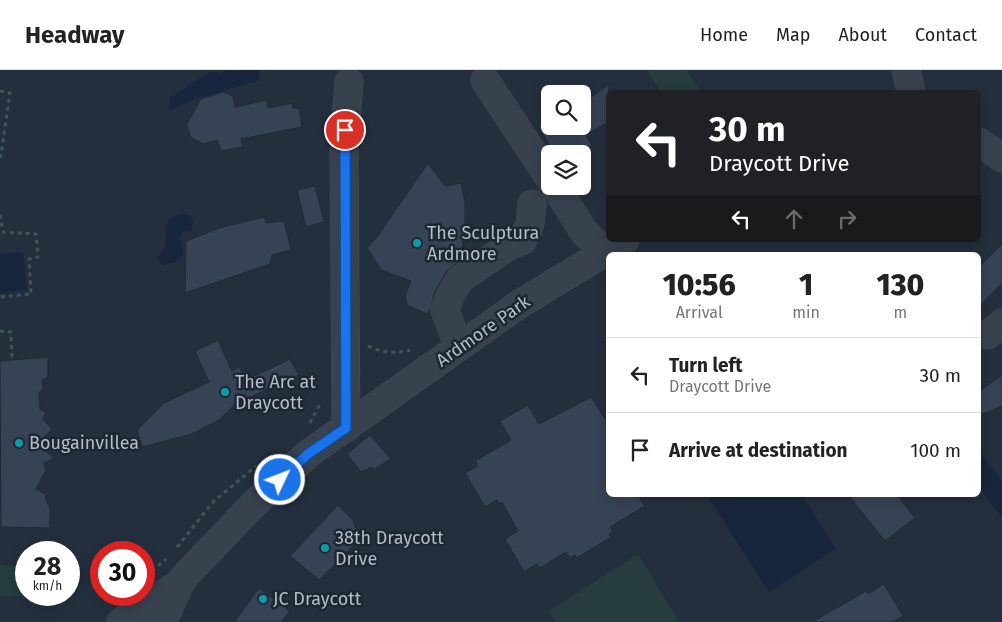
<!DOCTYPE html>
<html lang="en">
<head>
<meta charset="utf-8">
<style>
	:root { --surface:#fff; --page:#f6f6f6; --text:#222; --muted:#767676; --line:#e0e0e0 }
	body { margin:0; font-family:"Fira Sans",sans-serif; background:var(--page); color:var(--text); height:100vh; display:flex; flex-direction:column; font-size:19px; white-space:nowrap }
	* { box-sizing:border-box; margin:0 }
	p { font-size:16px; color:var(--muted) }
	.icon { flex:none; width:28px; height:28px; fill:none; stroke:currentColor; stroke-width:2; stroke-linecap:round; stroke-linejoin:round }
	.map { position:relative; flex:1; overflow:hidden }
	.drawer { position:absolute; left:606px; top:182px; width:375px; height:245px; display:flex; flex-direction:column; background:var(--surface); border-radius:8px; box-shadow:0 2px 12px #0003 }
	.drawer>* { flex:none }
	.banner { position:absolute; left:606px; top:20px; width:375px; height:152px; border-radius:8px; box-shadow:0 2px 12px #0003; background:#202124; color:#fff; overflow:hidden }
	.tools { position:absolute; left:541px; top:15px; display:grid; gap:10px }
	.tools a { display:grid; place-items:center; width:50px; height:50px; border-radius:8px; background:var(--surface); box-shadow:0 2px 12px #0003; font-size:25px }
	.speed { position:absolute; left:15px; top:471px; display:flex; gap:10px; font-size:25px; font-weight:700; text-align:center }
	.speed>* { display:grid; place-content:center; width:65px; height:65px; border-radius:50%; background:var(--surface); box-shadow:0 2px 12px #0003; line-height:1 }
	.speed small { font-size:12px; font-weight:400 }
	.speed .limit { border:8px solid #d22; background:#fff; color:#111 }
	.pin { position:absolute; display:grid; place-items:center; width:42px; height:42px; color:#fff; margin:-21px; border:2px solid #fff; border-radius:50%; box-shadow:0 1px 5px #0007 }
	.me { position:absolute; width:55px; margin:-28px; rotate:47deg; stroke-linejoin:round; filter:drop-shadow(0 0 4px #0008) }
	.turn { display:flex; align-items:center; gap:18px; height:105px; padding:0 20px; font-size:22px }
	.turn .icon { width:65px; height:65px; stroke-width:2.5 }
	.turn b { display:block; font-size:35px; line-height:42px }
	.lanes { display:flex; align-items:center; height:48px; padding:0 20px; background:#0003; justify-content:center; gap:25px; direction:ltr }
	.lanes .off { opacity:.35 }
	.eta { display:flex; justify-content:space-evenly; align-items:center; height:85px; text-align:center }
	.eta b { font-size:30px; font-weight:800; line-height:35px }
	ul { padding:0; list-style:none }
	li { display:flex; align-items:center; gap:15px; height:75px; padding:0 20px; border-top:1px solid var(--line) }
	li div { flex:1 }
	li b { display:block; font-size:19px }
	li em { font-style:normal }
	header { display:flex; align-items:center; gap:30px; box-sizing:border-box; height:70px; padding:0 25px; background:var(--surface); border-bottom:1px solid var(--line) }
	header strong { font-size:24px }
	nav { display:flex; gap:28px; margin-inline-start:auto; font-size:18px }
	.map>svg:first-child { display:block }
	.green { fill:#263c3f }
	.water { fill:#17263c }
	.building { fill:#364354; stroke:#1f2835 }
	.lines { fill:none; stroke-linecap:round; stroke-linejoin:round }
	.minor-casing { stroke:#414a57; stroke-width:29 }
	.path { stroke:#3f5557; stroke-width:3; stroke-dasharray:4 4; stroke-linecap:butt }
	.minor { stroke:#38414e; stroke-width:28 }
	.route-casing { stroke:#114b97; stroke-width:12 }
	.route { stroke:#1a73e8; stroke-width:9 }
	.culture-dot { fill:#0f9aa8; stroke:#1d2633; stroke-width:2 }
	.labels { text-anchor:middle; stroke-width:5; stroke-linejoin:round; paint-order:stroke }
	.poi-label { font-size:18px; fill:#b4bcc9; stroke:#1d2633; text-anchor:start }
	.street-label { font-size:18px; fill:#b4bcc9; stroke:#1d2633 }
</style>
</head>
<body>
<header>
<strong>Headway</strong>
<nav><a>Home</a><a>Map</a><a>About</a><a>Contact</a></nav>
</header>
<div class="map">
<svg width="1002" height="552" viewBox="0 0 1002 552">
	<rect width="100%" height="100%" fill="#242f3e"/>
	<g class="green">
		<polygon points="647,0 687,0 701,22 661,22"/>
		<polygon points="638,484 679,552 556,552 549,541"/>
		<polygon points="0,495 26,496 26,525 30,526 0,526"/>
	</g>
	<g class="water">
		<polygon points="225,0 260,0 258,11 192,30 168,41 171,27 209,2 222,3"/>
		<path d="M180,144C192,144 196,150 191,161H184L180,166L183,181L181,188L174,193L162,195L157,189C159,185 162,182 164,179C170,165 157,153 180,144Z"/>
		<polygon points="23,182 27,220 0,223 0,184"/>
		<polygon points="979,382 1002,410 1002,447 979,418"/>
		<polygon points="707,425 802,425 836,479 769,522"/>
	</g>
	<g class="building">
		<polygon points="609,14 609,52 586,65 592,75 578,84 555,84 538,56 581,56 582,59 582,34"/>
		<polygon points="223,22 233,26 235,37 267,30 268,38 292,33 293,38 299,38 302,57 241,69 243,77 221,81 217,70 204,74 190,67 187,54 201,29"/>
		<polygon points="428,93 445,116 461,113 465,132 465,160 460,190 447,201 435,221 430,241 427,244 407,235 405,226 411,211 381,200 367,178 377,167"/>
		<polygon points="315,116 324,152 306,157 297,120"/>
		<polygon points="265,147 266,153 284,151 291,180 272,185 270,194 185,223 186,171 222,157"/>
		<polygon points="1002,174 1002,213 979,237 979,197"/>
		<polygon points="218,270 232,301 239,297 246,310 290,289 299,305 235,334 219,350 192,364 142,377 137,360 164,333 209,312 195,281"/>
		<polygon points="48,287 48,307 42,310 43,319 39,322 40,339 46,343 43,349 52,359 38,374 54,388 44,393 46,400 36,419 45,424 47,433 50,437 50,458 1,457 0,291"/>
		<polygon points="1002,305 1002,336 979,346 979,321"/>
		<polygon points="591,327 609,355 609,425 638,425 645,436 610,457 613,462 609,464 611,467 577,488 575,485 570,488 566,482 540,498 537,494 524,502 505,469 518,461 502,432 499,434 497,430 485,437 465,403 478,396 475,391 511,370 500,351 528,335 539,354"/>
		<polygon points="370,365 391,389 373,400 372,397 361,402 347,384"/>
		<polygon points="848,425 897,425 915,448 885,471"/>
		<polygon points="338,435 353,450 360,469 319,510 290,486"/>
		<polygon points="884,514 903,546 893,552 812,552 866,521 868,524"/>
		<polygon points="259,518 290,541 281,552 234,552"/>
	</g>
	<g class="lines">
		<defs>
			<g id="minor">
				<polyline points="906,0 911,22"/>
				<polyline points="485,10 550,109"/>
				<polyline points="979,72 1002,88"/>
				<polyline points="555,116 584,162 595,172 602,184"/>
				<polyline points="988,265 1002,253"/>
				<polyline points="459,277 445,240 450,226 460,209 509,176 522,171 530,154 532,134"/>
				<polyline points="346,358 344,76 349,12"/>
				<polyline points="121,552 180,513"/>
				<polyline points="163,552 180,513 186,505 253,435 308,384 518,235 625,170"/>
			</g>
		</defs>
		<use href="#minor" class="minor-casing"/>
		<g class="path">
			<polyline points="0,21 10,23 0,91"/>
			<polyline points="0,145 3,162 36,164 38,187 29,189 31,224 0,227"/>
			<polyline points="0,261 11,262 12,290"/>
			<path d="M368,276C383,283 395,284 410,280"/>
			<polyline points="310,353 321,332"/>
			<polyline points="177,477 213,432 256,396"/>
			<polyline points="152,501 166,489"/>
		</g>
		<use href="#minor" class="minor"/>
	</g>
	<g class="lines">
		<defs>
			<polyline id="route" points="280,410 308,384 346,358 345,60"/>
		</defs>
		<use href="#route" class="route-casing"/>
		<use href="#route" class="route"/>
	</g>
	<g class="culture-dot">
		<circle cx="417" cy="173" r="5"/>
		<circle cx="225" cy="322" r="5"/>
		<circle cx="19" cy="373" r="5"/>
		<circle cx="325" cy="478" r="5"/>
		<circle cx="263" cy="529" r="5"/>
	</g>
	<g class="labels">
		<g class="poi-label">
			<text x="427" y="169">The Sculptura<tspan x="427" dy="21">Ardmore</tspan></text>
			<text x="235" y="318">The Arc at<tspan x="235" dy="21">Draycott</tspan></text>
			<text x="29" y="379">Bougainvillea</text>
			<text x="335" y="474">38th Draycott<tspan x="335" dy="21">Drive</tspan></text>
			<text x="273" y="535">JC Draycott</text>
		</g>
		<g class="street-label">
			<text transform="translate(483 261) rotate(-35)" y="6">Ardmore Park</text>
		</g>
	</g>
</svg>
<div class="tools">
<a><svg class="icon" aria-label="search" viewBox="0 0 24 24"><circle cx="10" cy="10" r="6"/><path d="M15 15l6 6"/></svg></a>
<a><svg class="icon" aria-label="layers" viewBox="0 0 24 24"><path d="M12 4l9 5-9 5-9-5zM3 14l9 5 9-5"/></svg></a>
</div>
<div class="speed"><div>28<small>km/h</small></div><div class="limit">30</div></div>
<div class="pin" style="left:345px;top:60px;background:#d93025"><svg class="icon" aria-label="arrive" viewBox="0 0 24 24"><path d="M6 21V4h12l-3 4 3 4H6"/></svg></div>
<svg class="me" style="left:280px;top:410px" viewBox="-20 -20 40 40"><circle r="17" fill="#1a73e8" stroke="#fff" stroke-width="3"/><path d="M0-11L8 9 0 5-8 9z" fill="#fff"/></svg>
<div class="banner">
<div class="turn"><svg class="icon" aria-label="left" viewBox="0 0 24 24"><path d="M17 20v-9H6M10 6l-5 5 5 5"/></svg><div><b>30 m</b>Draycott Drive</div></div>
<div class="lanes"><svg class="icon" aria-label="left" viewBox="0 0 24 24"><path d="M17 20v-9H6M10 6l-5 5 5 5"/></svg><svg class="icon off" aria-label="ahead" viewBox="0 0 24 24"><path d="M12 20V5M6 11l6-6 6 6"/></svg><svg class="icon off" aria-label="right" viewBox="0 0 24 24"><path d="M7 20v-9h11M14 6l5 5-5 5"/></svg></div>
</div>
<section class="drawer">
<div class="eta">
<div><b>10:56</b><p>Arrival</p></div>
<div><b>1</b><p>min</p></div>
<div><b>130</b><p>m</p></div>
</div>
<ul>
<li><svg class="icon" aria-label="left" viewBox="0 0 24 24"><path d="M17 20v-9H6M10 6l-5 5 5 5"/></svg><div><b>Turn left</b><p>Draycott Drive</p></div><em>30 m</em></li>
<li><svg class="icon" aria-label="arrive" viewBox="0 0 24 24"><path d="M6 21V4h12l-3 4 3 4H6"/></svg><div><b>Arrive at destination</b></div><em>100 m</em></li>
</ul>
</section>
</div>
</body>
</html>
